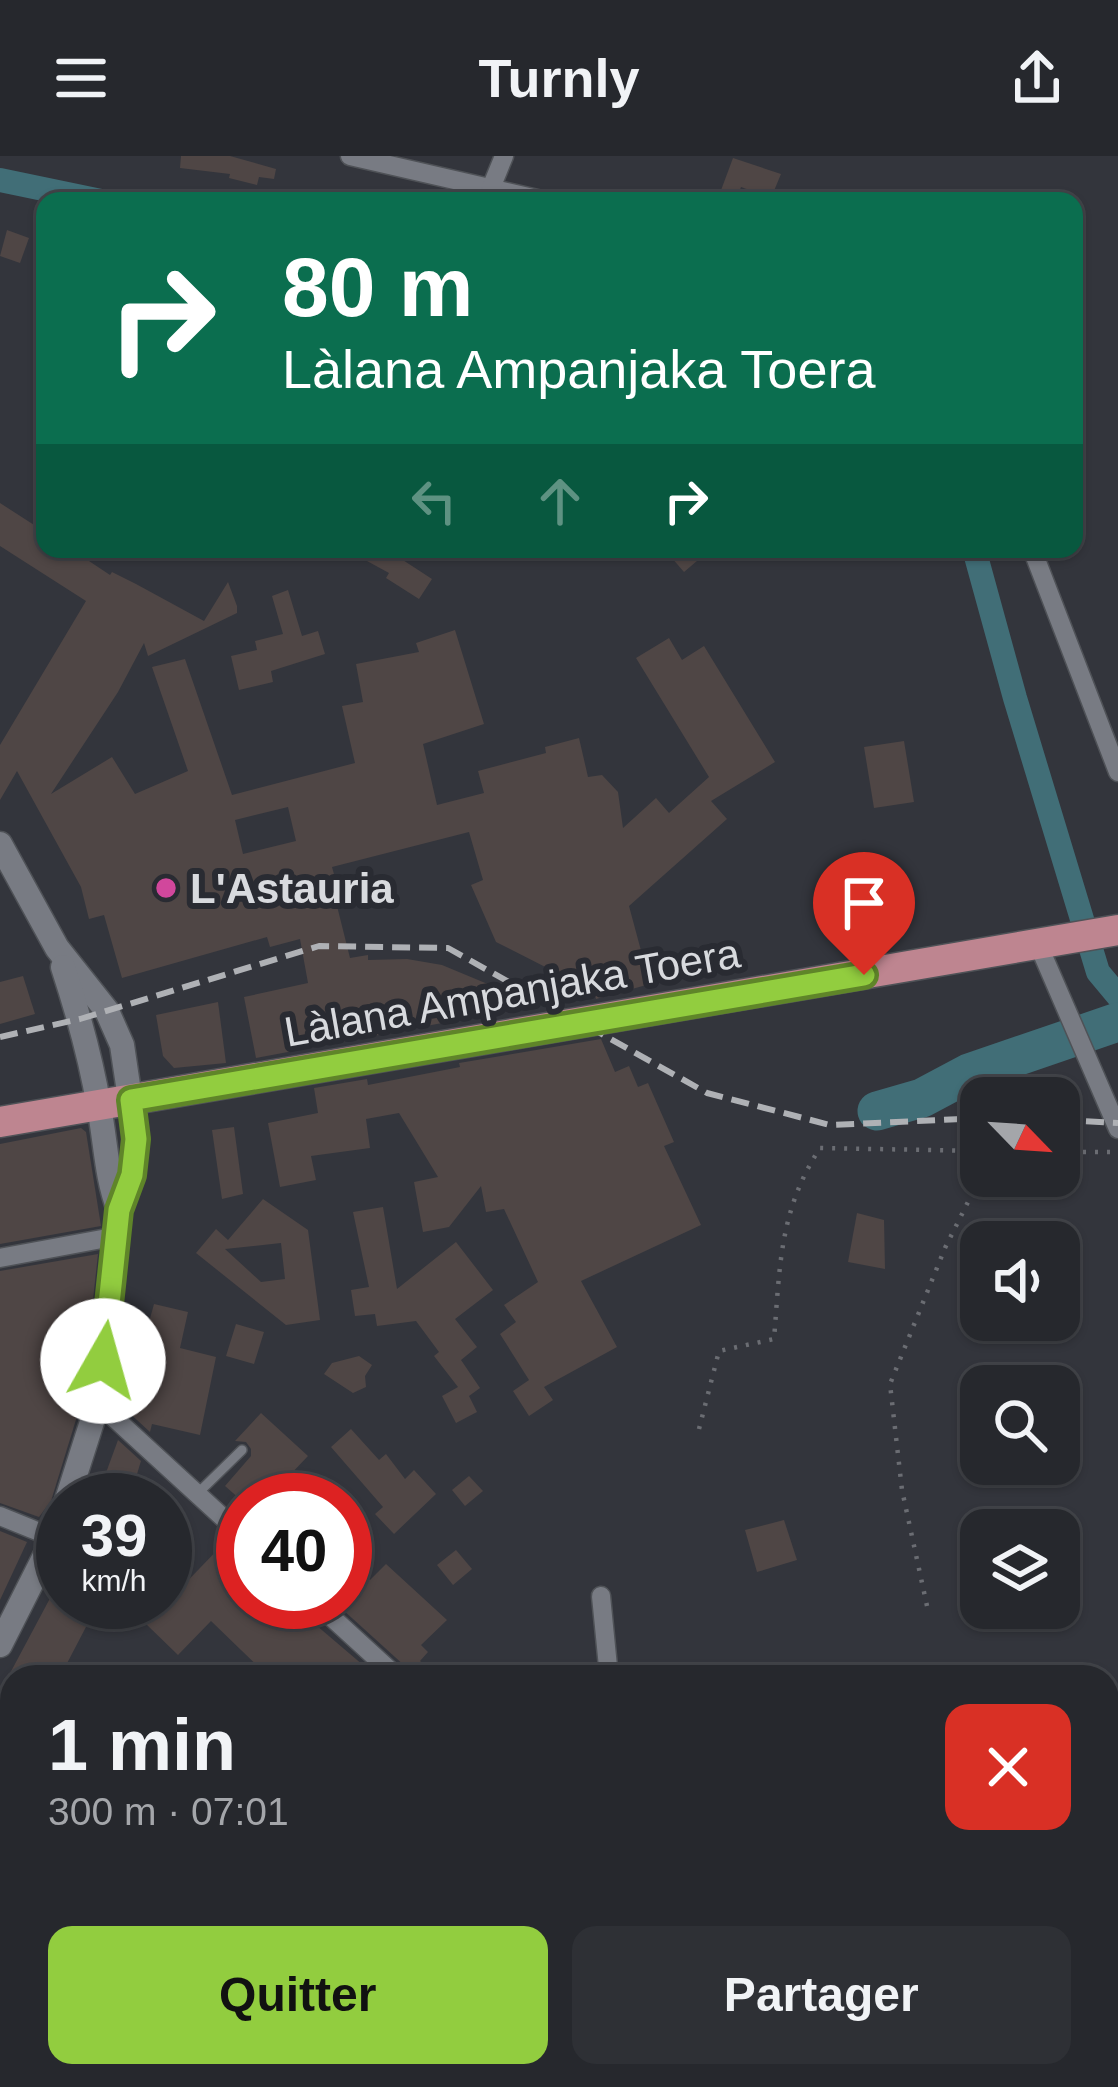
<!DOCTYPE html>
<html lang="fr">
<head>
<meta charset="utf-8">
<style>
	:root { --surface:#26282d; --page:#2e3035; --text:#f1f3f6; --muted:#a4a6aa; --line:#424449; --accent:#92cd3f }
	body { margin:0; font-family:Arial,sans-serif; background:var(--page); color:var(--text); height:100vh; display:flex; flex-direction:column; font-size:45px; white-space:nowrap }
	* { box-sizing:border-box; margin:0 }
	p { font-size:39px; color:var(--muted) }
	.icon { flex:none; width:66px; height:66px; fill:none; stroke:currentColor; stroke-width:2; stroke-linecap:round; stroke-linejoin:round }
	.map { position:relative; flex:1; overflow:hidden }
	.side { position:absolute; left:0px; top:1509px; width:1119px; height:423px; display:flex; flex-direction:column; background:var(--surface); border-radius:36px 36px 0 0; box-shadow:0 3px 9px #0004,0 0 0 3px var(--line) }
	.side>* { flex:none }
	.guide { position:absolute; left:36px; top:36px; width:1047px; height:366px; border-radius:24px; box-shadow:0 3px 9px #0004,0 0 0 3px var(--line); background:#0b6e4f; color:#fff; overflow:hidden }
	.needle { width:78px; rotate:115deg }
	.fabs { position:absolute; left:960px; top:921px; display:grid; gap:24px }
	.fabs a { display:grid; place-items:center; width:120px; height:120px; border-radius:24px; background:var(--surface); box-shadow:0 3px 9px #0004,0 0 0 3px var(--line); font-size:60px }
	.speed { position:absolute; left:36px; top:1317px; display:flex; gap:24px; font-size:60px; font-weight:700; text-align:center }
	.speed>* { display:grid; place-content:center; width:156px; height:156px; border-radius:50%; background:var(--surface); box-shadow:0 3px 9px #0004,0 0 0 3px var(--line); line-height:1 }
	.speed small { font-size:30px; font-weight:400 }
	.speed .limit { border:18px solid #d22; background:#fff; color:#111 }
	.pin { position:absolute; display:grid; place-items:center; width:102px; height:102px; color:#fff; margin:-123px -51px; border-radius:50% 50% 50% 0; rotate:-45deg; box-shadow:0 0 12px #0007 }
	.pin .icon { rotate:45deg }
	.me { position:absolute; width:132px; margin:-66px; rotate:7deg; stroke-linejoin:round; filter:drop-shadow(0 0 9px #0008) }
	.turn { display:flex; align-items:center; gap:42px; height:252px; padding:0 48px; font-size:54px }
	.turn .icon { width:156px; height:156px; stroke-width:2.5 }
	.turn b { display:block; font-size:84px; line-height:102px }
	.lanes { display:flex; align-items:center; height:114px; padding:0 48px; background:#0003; justify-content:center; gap:60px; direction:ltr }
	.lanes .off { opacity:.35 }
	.round { display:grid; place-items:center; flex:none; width:126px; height:126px; border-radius:24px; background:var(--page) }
	.summary { display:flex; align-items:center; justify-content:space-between; height:204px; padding:0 48px }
	h1 { font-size:72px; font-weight:800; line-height:90px }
	.button { display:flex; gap:24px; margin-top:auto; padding:24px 48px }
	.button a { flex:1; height:138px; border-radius:24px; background:var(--accent); color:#111; font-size:48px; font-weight:800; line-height:138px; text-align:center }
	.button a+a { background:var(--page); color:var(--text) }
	header { display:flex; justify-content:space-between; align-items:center; height:156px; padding:0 48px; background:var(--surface); font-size:54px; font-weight:800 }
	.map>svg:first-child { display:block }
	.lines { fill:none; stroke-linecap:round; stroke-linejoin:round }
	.canal { stroke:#416e77; stroke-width:24 }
	.river { stroke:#416e77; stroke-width:39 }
	.building { fill:#4f4645; fill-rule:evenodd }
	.service-casing { stroke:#4f5257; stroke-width:12 }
	.minor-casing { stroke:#4f5257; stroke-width:21 }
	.tertiary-casing { stroke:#4f5257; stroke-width:27 }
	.primary-casing { stroke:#4f5257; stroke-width:33 }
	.path { stroke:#6b6d73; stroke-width:4.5; stroke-dasharray:3 9; stroke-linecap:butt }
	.service { stroke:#787b83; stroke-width:9 }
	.minor { stroke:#787b83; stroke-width:18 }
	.tertiary { stroke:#787b83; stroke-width:24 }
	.primary { stroke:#be8590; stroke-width:30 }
	.rail { stroke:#afb1b5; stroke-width:6; stroke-dasharray:18 9; stroke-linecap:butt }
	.route-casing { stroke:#5f8529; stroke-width:30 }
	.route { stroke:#92cd3f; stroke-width:21 }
	.hotel-dot { fill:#d1479c; stroke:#292b32; stroke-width:4.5 }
	.labels { text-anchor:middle; stroke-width:12; stroke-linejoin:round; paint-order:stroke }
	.poi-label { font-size:42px; font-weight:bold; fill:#d8dade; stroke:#292b32; text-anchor:start }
	.street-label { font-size:42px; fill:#d8dade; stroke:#292b32 }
</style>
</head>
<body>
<header><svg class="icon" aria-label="menu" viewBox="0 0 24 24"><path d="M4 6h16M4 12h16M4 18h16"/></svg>Turnly<svg class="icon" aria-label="share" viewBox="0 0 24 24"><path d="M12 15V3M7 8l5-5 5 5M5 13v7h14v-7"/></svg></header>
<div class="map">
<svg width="1118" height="1931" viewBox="0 0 1118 1931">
	<rect width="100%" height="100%" fill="#33353c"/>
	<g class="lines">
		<g class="canal">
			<polyline points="0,24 101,45"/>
			<polyline points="974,393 1015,542 1098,816 1118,840"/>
		</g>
		<polyline class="river" points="877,955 922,942 969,917 1118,866"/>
	</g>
	<g class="building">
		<polygon points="181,0 230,0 276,13 274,23 259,21 257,29 229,22 230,18 180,12"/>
		<polygon points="733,2 781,18 771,42 741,31 736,45 717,45"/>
		<polygon points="7,74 29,82 20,107 0,100"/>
		<path d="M0,347L45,376V393H71L110,419L112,416L136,428L204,465L228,426L237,450V457L148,500L144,487L118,536L51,638L112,601L135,638L188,615L152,511L185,503L232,639L355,607L342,550L363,546L356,508L419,496L416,487L455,474L484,568L423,588L437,649L484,637L478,615L546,597L545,591L579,582L588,621L602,619L618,636L623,672L656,642L669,657L709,621L636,502L669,482L682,504L704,490L775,606L711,645L727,663L629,750L650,828L596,843L587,810L563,820L496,786L471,729L483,724L469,676L332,711L339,736L334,738L350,802L368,799V804L407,803L442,809L538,849L256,902L244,841L308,827L300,783L270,791L267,781L122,822L104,759L89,763L81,731L17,615L0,644V589L86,445L0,390ZM288,651L296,685L243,698L235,664Z"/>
		<polygon points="345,393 386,393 432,423 419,443 386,422 389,417"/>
		<polygon points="664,393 711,393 684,416"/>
		<polygon points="288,434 302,480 318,475 325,498 271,515 273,526 239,534 231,500 257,494 255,485 283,478 272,440"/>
		<polygon points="904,585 914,646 874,652 864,591"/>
		<polygon points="23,820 35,858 0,868 0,826"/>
		<polygon points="218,846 226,907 174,912 163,900 156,859"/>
		<polygon points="601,883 615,916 629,910 638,931 648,927 674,986 664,990 701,1069 581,1125 617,1191 544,1231 553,1244 529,1260 513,1235 529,1224 500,1178 516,1166 504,1149 538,1126 504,1053 486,1056 481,1030 449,1071 423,1076 414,1026 438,1021 399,957 366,963 370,992 311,1000 316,1024 280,1031 268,967 318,957 314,932 367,923 368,929 460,911 459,907"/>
		<polygon points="234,971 243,1038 222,1043 212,974"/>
		<polygon points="81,972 86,976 101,1070 0,1088 0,988"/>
		<path d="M263,1043L308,1074L320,1164L286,1169L196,1097L216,1073L228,1084ZM281,1087L285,1123L261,1126L225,1093Z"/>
		<polygon points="383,1051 397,1133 456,1086 493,1134 455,1163 477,1191 461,1204 480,1232 469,1240 477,1256 456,1267 442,1240 458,1231 434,1200 439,1196 416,1165 377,1170 375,1158 355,1160 351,1134 369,1131 353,1056"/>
		<polygon points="857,1057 884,1064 885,1113 848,1106"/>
		<polygon points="98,1098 82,1244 51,1345 39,1361 0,1347 0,1115"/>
		<polygon points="154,1148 188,1156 180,1192 216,1201 200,1279 152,1268 150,1276 125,1253"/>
		<polygon points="236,1168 264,1176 254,1208 226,1200"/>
		<polygon points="359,1200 372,1209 365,1220 366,1231 353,1237 324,1218 332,1207"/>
		<polygon points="261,1257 308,1300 266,1344 241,1344 225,1330 251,1300 251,1293 246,1286 235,1285"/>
		<polygon points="351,1273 379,1304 386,1298 405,1323 414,1314 436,1338 394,1378 375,1358 383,1351 331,1291"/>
		<polygon points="118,1284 141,1305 129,1344 96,1344"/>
		<polygon points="469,1320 483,1335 465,1350 452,1334"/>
		<polygon points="784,1364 797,1404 757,1416 745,1374"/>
		<polygon points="0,1375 27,1386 0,1444"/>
		<polygon points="226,1385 243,1401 243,1446 289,1446 377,1521 269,1521 211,1465 178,1499 146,1468"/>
		<polygon points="456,1394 472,1413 453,1429 437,1409"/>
		<polygon points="345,1400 370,1424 386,1408 447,1464 421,1489 428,1496 420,1505 438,1521 410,1521 406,1511 342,1453"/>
		<polygon points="63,1418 63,1446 99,1446 63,1515 53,1510 47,1521 8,1521"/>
	</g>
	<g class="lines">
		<defs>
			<g id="service">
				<polyline points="197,1338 242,1294"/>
				<polyline points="0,1609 12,1597"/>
				<polyline points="0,1881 12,1885"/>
				<polyline points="130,1920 132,1931"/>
				<polyline points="538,1920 549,1931"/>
				<polyline points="206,1931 219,1920"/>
			</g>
			<g id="minor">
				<polyline points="350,0 546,45"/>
				<polyline points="491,32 504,0"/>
				<polyline points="1032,393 1118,616"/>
				<polyline points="1038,788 1118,973"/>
				<polyline points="0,1102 118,1080"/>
				<polyline points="98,1247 243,1380"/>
				<polyline points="0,1360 54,1382"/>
				<polyline points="601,1440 609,1521"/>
				<polyline points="315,1446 397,1521"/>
			</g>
			<g id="tertiary">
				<polyline points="0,688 57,792 107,855 122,889 136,983 132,1019 119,1054 98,1247 67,1344"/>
				<path d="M63,811C78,857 91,903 99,951C106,987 106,1020 119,1054"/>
				<polyline points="0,1489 54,1382 63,1356"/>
			</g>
			<polyline id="primary" points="0,966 1118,774"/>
		</defs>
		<use href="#service" class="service-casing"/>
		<use href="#minor" class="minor-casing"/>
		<use href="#tertiary" class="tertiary-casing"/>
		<use href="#primary" class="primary-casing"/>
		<g class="path">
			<polyline points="1059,996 1118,996"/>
			<path d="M699,1273L719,1195L774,1183C780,1111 779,1055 820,992L981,995"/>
			<polyline points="927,1450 902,1334 890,1228 945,1092 981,1020"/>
		</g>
		<use href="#service" class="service"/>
		<use href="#minor" class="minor"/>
		<use href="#tertiary" class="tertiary"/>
		<use href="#primary" class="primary"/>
		<g class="rail">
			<polyline points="0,881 80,863 319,790 448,792 707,937 830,969 981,962"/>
			<polyline points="1059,964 1118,967"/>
		</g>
	</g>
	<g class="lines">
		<defs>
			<polyline id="route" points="103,1205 119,1054 132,1019 136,983 131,944 864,819"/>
		</defs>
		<use href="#route" class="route-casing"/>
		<use href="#route" class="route"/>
	</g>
	<circle class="hotel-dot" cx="166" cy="732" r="12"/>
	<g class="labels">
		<g class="poi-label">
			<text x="190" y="747">L'Astauria</text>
		</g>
		<g class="street-label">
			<text transform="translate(512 836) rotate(-10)" y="15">Làlana Ampanjaka Toera</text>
		</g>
	</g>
</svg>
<div class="fabs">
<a><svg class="needle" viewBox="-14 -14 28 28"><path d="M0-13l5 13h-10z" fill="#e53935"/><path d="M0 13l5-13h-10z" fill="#a4a6aa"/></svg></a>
<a><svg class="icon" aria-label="sound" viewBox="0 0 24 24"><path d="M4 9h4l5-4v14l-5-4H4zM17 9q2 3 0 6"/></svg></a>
<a><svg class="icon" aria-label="search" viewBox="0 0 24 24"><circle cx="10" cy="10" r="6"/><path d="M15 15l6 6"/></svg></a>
<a><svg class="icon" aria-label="layers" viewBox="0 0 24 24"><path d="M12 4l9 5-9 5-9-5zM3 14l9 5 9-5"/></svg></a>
</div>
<div class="speed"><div>39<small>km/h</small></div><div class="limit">40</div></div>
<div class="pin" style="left:864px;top:819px;background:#d93025"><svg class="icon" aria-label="arrive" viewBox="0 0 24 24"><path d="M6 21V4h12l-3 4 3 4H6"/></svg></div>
<svg class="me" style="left:103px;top:1205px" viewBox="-20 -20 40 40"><circle r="19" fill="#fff"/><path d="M0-13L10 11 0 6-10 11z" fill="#92cd3f"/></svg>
<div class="guide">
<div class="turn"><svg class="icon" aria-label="right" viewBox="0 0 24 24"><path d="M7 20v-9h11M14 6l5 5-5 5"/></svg><div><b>80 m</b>Làlana Ampanjaka Toera</div></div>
<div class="lanes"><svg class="icon off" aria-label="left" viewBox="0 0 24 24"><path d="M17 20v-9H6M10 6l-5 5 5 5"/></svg><svg class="icon off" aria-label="ahead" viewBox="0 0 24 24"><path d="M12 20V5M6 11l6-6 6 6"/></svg><svg class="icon" aria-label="right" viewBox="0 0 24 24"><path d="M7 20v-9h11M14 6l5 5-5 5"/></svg></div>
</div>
<section class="side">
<div class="summary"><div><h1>1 min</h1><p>300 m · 07:01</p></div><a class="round" style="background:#d93025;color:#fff"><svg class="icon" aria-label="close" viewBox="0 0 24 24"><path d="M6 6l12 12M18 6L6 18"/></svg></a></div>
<div class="button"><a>Quitter</a><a>Partager</a></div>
</section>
</div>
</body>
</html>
